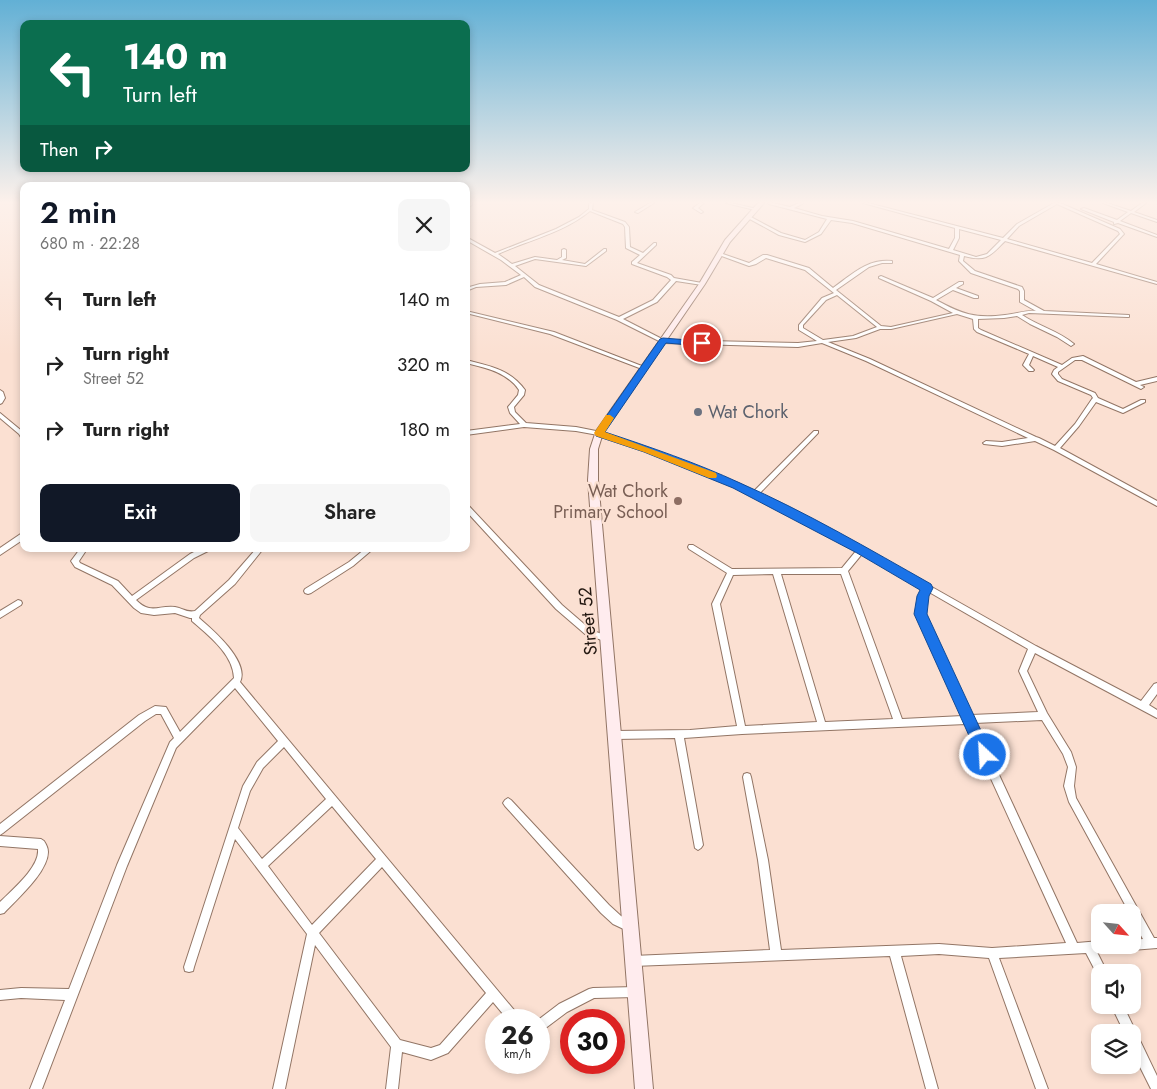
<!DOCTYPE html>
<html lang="en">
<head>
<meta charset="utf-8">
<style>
	:root { --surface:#fff; --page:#f6f6f6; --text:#222; --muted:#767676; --accent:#111827 }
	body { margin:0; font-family:Jost,sans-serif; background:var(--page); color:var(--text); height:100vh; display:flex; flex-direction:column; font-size:19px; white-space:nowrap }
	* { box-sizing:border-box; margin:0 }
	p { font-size:16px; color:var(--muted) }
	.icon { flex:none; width:28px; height:28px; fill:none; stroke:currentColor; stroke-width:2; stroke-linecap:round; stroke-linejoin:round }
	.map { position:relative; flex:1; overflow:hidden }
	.panel { position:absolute; left:20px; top:182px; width:450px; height:370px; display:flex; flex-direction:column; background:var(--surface); border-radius:10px; box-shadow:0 2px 8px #0003 }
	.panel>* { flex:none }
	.hud { position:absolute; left:20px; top:20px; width:450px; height:152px; border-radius:10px; box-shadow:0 2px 8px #0003; background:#0b6e4f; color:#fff; overflow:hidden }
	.needle { width:32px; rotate:117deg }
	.tools { position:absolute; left:1091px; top:904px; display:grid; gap:10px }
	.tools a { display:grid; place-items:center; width:50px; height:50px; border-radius:10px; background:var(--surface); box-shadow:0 2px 8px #0003; font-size:25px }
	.speed { position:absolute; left:485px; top:1009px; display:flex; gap:10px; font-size:25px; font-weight:700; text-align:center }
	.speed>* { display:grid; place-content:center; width:65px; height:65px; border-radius:50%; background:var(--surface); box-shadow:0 2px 8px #0003; line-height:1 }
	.speed small { font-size:12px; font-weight:400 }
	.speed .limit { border:8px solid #d22; background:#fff; color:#111 }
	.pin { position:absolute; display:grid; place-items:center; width:42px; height:42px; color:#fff; margin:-21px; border:2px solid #fff; border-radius:50%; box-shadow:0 1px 5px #0007 }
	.me { position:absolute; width:55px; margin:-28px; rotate:335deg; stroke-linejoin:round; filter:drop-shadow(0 0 4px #0008) }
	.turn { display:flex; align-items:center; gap:18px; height:105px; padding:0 20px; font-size:22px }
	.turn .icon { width:65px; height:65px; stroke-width:2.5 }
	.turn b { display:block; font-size:35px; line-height:42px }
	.then { display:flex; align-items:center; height:48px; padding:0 20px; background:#0003; gap:10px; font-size:19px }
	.round { display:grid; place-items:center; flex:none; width:52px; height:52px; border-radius:10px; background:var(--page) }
	.headline { display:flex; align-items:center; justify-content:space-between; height:85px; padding:0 20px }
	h1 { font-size:30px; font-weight:600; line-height:38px; color:var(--accent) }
	.primary-button { display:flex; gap:10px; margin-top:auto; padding:10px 20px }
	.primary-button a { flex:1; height:58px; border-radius:10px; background:var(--accent); color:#fff; font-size:20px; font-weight:600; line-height:58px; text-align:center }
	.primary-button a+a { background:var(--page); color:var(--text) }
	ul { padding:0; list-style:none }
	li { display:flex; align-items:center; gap:15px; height:65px; padding:0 20px }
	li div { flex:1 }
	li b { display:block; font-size:19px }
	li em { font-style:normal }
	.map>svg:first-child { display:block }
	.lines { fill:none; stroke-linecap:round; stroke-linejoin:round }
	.street-casing { stroke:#927565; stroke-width:2 }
	.secondary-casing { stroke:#927565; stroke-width:2 }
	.street { fill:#fff; fill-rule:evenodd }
	.secondary { fill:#ffecee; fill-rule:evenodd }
	.route { fill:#1a73e8; stroke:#114b97 }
	.slow { fill:#f59e0b }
	.worship-dot { fill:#6b7280; stroke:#fbe0d2; stroke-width:2 }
	.education-dot { fill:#8d6e63; stroke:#fbe0d2; stroke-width:2 }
	.labels { text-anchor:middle; stroke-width:4.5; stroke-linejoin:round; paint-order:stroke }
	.worship-label { font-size:18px; fill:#5b616d; stroke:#fbe0d2; text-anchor:start }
	.education-label { font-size:18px; fill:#785e54; stroke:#fbe0d2; text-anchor:end }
	.street-label { font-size:18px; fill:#221710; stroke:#fbe0d2 }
</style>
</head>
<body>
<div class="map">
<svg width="1157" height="1089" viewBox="0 0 1157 1089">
	<rect width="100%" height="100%" fill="#fbe0d2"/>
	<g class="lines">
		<defs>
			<g id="street">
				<polygon points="468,203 472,203 472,205 466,209 466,206"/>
				<path d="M589,203H593L592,210L625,222L629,227L630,247L643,253L654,243H656V245L637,263L671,275L674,278L702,283L704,284L702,285L676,281L657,302L623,319L664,340L798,343L817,341L799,330V325L822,298L834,293L805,270L766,258L756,264L749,266L719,255L718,254L720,253L749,263L763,255H767L809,268L833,288C851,275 868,258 892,261V263H882L869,267L836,290L881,326L891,327L953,313L931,301L879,278V277L881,276L933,298L959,282H963V284L956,288L978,296V298H974L953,290L936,300C962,314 975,319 1005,315C1016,314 1026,310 1036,311L1020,302V291L1018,289L971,273L959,261L960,255L852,223L831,220L821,234L805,242L779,235L746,217L749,216L781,233L805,240L819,232L827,219L769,204L768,203H773L790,207L799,203H803L802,204L794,208L822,216L853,221L949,249L955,238V228L863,203H868L1003,238L1017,224L1054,203H1060L1120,229L1124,234L1123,235L1096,264L1157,282V284L1005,241C990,256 987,262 964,256L963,261L975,271L1022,287L1024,291V300L1044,311L1129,315V317H1127L1029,313L1022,315C1038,326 1059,331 1074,344L1071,346L1057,337L1030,324L1017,316L1004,318L978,319V328L981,330L1062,365L1072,358L1083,356L1136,382L1157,377V381L1140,385L1144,387L1141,389L1082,360H1075L1058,372V374L1062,379L1095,393L1098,398L1123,409L1141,400H1145V402L1123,413L1096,402L1079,426L1060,448L1157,501V506L1054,450L1035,441L1002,446L984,444L983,443L986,441L1002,442L1028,438L866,361L822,343L798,347L663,343L617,320L535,287L524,277L506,285L476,287L466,291V288L480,284L505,282L521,275L501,260L466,240V237L495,253L556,229L579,217L589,209ZM1057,204L1118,231L1120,234L1092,263L1007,239L1019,226ZM590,211L623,224L625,227L626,248L640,255L632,262V264L667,277L671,280L653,300L619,317L539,285L515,266L535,259L586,266L606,251V249H604L585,264L562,260L566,258V250L564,249L562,250V257L557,260L535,257L512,264L498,254C529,240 563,233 590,211ZM959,229L1001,240L987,254L976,257L953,250L959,238ZM837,295L877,327L853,336L823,340L803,328V325L826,300ZM957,314L973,319L974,329L977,332L1029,354L1023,365L1029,371H1033L1034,370L1029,365L1033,356L1058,367L1054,370L1052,374L1058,381L1091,395L1093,398L1092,399L1075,424L1055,446L1039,438L1036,437L870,359L828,342L856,338L880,329H891Z"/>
				<polygon points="650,203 654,203 638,213 635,212"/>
				<polygon points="700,203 704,203 698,208 703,212 701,213 693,208"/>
				<polygon points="726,203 731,203 757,209 755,210"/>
				<polygon points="1103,203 1107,203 1131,211 1142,203 1146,203 1134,212 1157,220 1157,222 1131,213 1120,221 1157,235 1157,237 1118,223 1114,224 1114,222 1081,209 1084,208 1117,220 1128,212"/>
				<polygon points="466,311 554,332 647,368 644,370 642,369 550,334 466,313"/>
				<path d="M466,360C489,366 510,369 525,390L524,395L514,407L515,412L526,423L576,427L601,432L649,449L738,483L754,491L814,431H818V433L759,494L863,548L1036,646L1141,701L1154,684L1157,683V694L1149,705L1157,710V718L1035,653L1027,671L1047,713L1071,752L1076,767L1074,786L1076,798L1154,938H1157V948L1132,950L1128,948L1124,950L1097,952L1107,972H1100V977L1098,976L1086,953L999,958L1048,1089H1036L989,958L939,954L901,956L938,1089H926L890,956L633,966L629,965L628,961L629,957L633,956L770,950L758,860L743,777L744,774L747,773L750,774L751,777L768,860L781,950L939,944L992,948L1066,943L966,724L742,734L684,738L703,845L701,848L698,850L695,848L675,738L615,739L612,738L611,735L612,732L615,731L690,730L737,726L712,604L727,573L689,549L688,547L689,545H693L732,569L842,568L856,551L734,487L645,451L598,435L576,431L524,427L466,435V431L520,424L510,413L508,407L518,395L519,390C507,372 486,368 466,363ZM862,554L923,589L919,596L916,614L963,716L902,719L848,571ZM773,574L817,722L745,726L720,604L733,575ZM781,574H841L893,719L825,722ZM929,592L1028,649L1019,671L1038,712L971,715L924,614L927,596ZM1042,720L1063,754L1068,767L1064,786L1069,802L1129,912H1132V920L1143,939L1132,940V945H1100V941L1077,943L975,723Z"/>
				<polygon points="0,390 3,392 5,398 2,403 0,404"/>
				<polygon points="0,413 23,432 24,440 22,439 19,434 0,418"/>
				<polygon points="466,505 468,505 562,605 591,630 610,637 611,639 610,641 607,642 585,634 556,609 466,511"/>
				<polygon points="22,533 24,533 24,539 0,555 0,548"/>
				<path d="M80,549H87L79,561L80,563L118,581L132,596L190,554L200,549H209L208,551L194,558L136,600C151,615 158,605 175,607C182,608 187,613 195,611L229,580L256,549H263L235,584L200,615L199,618C213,630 250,662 240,682L519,1016L521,1020H508L493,1002L448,1053L431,1060L402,1052L398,1089H386L391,1047L315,945L285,1089H273L307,934L235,839L194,967L193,971L189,972L185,971L184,967L243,786L257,762L278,741L235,688L176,748L127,866L42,1089H30L65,1000L21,998L0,1000V990L21,988L69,989L117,865L170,742L174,738L161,714H156L145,721L3,833L0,835V824L139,715L155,706L166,707L180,732L234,678C233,654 209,636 192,621V618H190L175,613L154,615L141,613L134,608L112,585L75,567L71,561ZM284,747L326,799L262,859L238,828L250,791L263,768ZM332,806L376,859L312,925L268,866ZM382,867L486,993L440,1045L431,1048L400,1040L319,933Z"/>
				<polygon points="365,549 373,549 353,566 311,593 308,594 305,593 304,591 305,589 349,562"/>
				<polygon points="18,600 21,601 22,603 21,605 0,618 0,611"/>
				<polygon points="508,798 511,800 609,905 621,916 634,923 635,927 634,931 630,932 613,924 601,913 505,806 503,803 505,800"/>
				<path d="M0,836L41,839L44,841C46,844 48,848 48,852C48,872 17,899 4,913L0,914V902C12,890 40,867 38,849L0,846Z"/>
				<polygon points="636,987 640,988 641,992 640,996 636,997 594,998 567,1012 543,1030 539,1032 539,1020 538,1020 559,1004 589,989 593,988"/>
				<polygon points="1111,1005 1123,1005 1157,1076 1157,1089 1151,1089 1132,1051 1132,1032 1124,1032"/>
			</g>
			<polygon id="secondary" points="758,203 764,203 730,242 705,284 603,433 598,449 598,480 653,1089 635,1089 588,480 590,449 596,431 699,284 725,240"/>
		</defs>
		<use href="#street" class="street-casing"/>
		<use href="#secondary" class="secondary-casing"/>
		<use href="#street" class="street"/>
		<use href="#secondary" class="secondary"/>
	</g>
	<linearGradient id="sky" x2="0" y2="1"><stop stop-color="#62b0d5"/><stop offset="0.57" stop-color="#fdf1eb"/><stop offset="1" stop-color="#fdf1eb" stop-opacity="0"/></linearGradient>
	<rect width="1157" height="355" fill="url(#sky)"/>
	<path class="route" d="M663,338L702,341L707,343L702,346L666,343L605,432C650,447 697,463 740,483C806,512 869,549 931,584L933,588L929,596L927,614L990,750L993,755L990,760L985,762L980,760L914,614L917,596L920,590L857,553L733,488L644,452L596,436V431L660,339Z"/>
	<polygon class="slow" points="606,415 610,415 614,418 605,432 716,473 717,476 716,478 709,478 644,452 596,436 594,433"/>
	<circle class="worship-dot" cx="698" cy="412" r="5"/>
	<circle class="education-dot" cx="678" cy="501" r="5"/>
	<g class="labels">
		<g class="worship-label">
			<text x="708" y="418">Wat Chork</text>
		</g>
		<g class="education-label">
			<text x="668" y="497">Wat Chork<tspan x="668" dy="21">Primary School</tspan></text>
		</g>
		<g class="street-label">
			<text transform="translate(588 621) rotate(-95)" y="6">Street 52</text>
		</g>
	</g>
</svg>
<div class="tools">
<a><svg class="needle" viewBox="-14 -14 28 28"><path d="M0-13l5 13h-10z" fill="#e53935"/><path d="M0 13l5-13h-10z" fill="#767676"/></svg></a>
<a><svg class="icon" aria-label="sound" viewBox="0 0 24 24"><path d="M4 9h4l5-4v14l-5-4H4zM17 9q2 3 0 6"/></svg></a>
<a><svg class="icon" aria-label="layers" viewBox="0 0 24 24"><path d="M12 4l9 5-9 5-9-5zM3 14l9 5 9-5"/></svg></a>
</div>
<div class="speed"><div>26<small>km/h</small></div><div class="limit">30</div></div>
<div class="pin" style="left:702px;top:343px;background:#d93025"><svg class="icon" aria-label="arrive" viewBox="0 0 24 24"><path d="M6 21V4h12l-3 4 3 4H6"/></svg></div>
<svg class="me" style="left:985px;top:755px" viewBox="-20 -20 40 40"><circle r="17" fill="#1a73e8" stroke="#fff" stroke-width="3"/><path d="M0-11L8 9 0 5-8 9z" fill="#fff"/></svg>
<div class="hud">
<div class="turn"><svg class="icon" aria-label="left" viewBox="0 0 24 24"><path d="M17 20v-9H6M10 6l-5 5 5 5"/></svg><div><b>140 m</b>Turn left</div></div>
<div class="then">Then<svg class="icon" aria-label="right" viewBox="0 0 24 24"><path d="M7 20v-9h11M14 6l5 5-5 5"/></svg></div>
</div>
<section class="panel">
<div class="headline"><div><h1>2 min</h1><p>680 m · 22:28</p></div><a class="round"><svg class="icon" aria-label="close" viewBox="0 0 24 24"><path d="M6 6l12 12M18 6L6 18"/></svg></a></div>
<ul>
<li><svg class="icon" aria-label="left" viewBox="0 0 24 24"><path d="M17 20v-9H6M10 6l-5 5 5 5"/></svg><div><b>Turn left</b></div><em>140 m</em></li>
<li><svg class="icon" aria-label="right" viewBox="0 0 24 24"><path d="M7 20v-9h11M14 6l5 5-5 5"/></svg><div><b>Turn right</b><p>Street 52</p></div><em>320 m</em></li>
<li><svg class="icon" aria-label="right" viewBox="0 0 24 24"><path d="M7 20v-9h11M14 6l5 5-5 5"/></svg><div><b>Turn right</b></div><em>180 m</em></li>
</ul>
<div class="primary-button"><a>Exit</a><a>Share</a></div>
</section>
</div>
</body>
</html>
